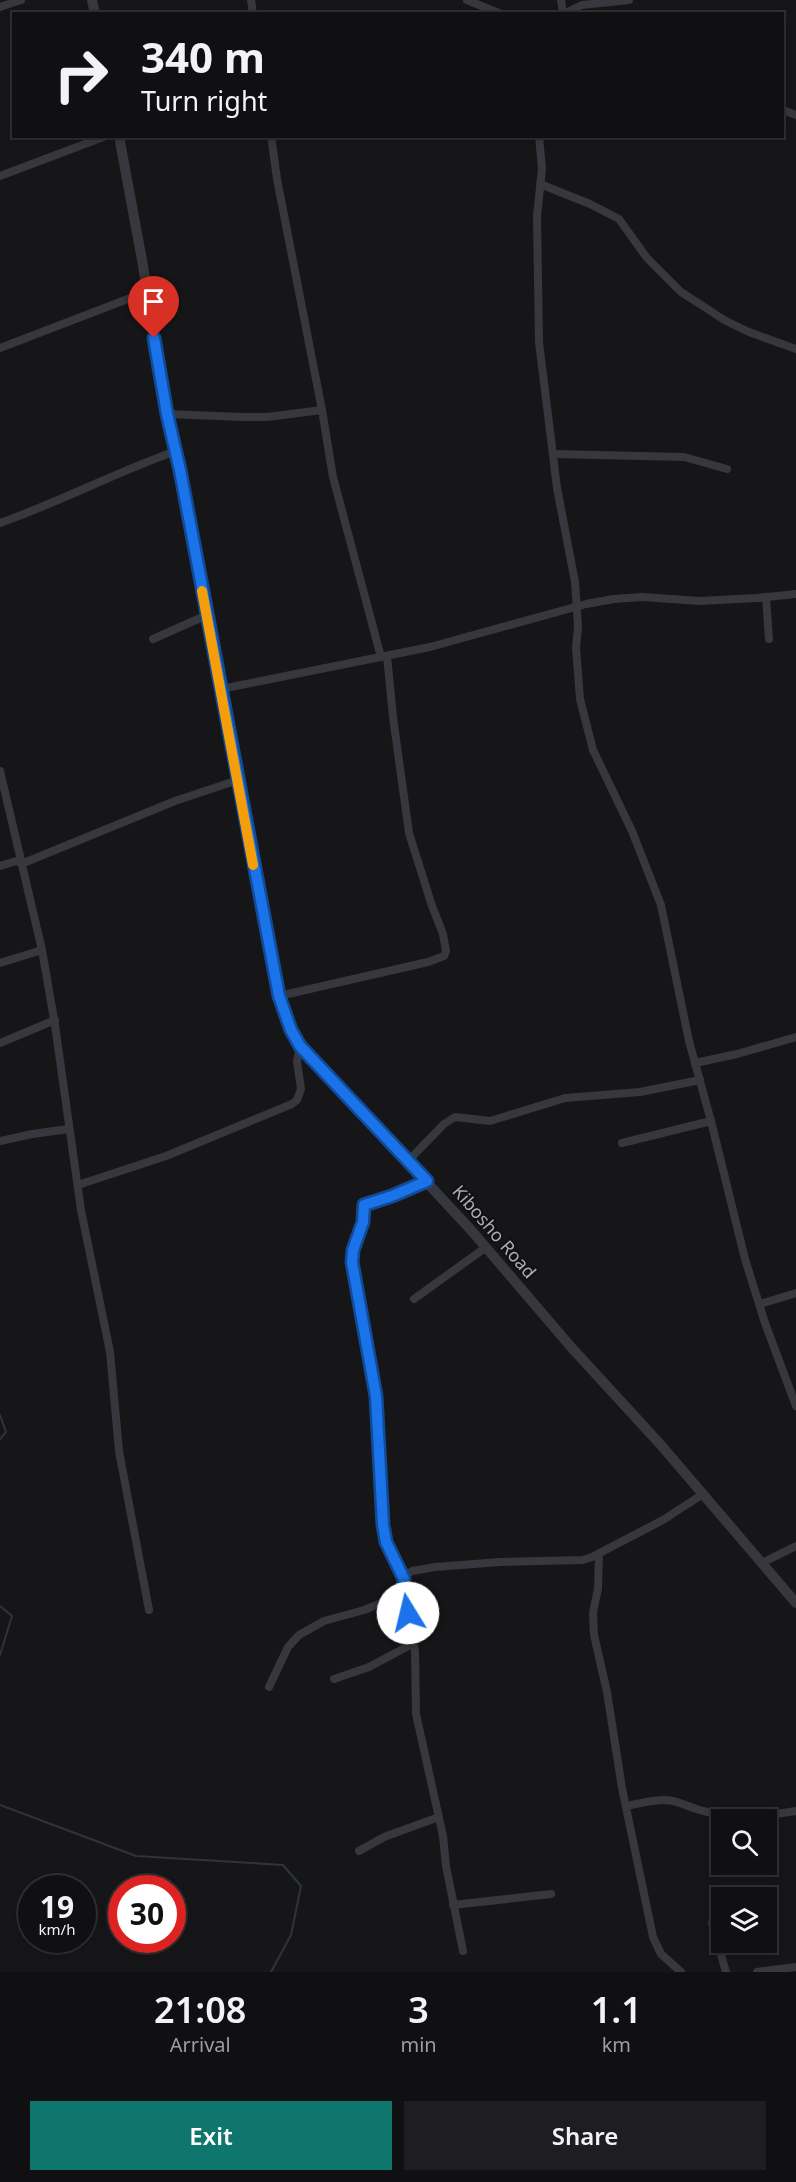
<!DOCTYPE html>
<html lang="en">
<head>
<meta charset="utf-8">
<style>
	:root { --surface:#101012; --page:#1e1e20; --text:#f1f3f6; --muted:#9c9d9f; --line:#303032; --accent:#0f766e }
	body { margin:0; font-family:"Noto Sans",sans-serif; background:var(--page); color:var(--text); height:100vh; display:flex; flex-direction:column; font-size:22px; white-space:nowrap }
	* { box-sizing:border-box; margin:0 }
	p { font-size:20px; color:var(--muted) }
	.icon { flex:none; width:33px; height:33px; fill:none; stroke:currentColor; stroke-width:2; stroke-linecap:round; stroke-linejoin:round }
	.map { position:relative; height:1972px; overflow:hidden }
	.sheet { display:flex; flex-direction:column; background:var(--surface); flex:1 }
	.sheet>* { flex:none }
	.guide { position:absolute; left:12px; top:12px; width:772px; height:126px; border-radius:0px; box-shadow:0 3px 9px #0003,0 0 0 2px var(--line); background:#101012; color:var(--text); overflow:hidden }
	.fabs { position:absolute; left:711px; top:1809px; display:grid; gap:12px }
	.fabs a { display:grid; place-items:center; width:66px; height:66px; border-radius:0px; background:var(--surface); box-shadow:0 3px 9px #0003,0 0 0 2px var(--line); font-size:30px }
	.speed { position:absolute; left:18px; top:1875px; display:flex; gap:12px; font-size:30px; font-weight:700; text-align:center }
	.speed>* { display:grid; place-content:center; width:78px; height:78px; border-radius:50%; background:var(--surface); box-shadow:0 3px 9px #0003,0 0 0 2px var(--line); line-height:1 }
	.speed small { font-size:15px; font-weight:400 }
	.speed .limit { border:9px solid #d22; background:#fff; color:#111 }
	.pin { position:absolute; display:grid; place-items:center; width:51px; height:51px; color:#fff; margin:-62px -26px; border-radius:50% 50% 50% 0; rotate:-45deg; box-shadow:0 0 6px #0007 }
	.pin .icon { rotate:45deg }
	.me { position:absolute; width:66px; margin:-33px; rotate:351deg; stroke-linejoin:round; filter:drop-shadow(0 0 4px #0008) }
	.turn { display:flex; align-items:center; gap:21px; height:126px; padding:0 30px; font-size:27px }
	.turn .icon { width:78px; height:78px; stroke-width:2.5 }
	.turn b { display:block; font-size:42px; line-height:51px }
	.eta { display:flex; justify-content:space-evenly; align-items:center; height:102px; text-align:center }
	.eta b { font-size:36px; font-weight:600; line-height:42px }
	.cta { display:flex; gap:12px; margin-top:auto; padding:12px 30px }
	.cta a { flex:1; height:69px; border-radius:0px; background:var(--accent); color:#fff; font-size:24px; font-weight:600; line-height:69px; text-align:center }
	.cta a+a { background:var(--page); color:var(--text) }
	.map>svg:first-child { display:block }
	.lines { fill:none; stroke-linecap:round; stroke-linejoin:round }
	.stream { stroke:#2c353c; stroke-width:2 }
	.minor { stroke:#37383d; stroke-width:8 }
	.tertiary { stroke:#37383d; stroke-width:10 }
	.route-casing { stroke:#114b97; stroke-width:15 }
	.route { stroke:#1a73e8; stroke-width:10 }
	.slow { stroke:#f59e0b; stroke-width:10 }
	.labels { text-anchor:middle; stroke-width:4.5; stroke-linejoin:round; paint-order:stroke }
	.street-label { font-size:18px; fill:#a8adb8; stroke:#111113 }
</style>
</head>
<body>
<div class="map">
<svg width="796" height="1972" viewBox="0 0 796 1972">
	<rect width="100%" height="100%" fill="#161618"/>
	<g class="lines">
		<g class="stream">
			<polyline points="0,1415 6,1432 0,1439"/>
			<polyline points="0,1606 12,1616 0,1655"/>
			<polyline points="0,1805 136,1856 283,1865 301,1886 291,1935 271,1972"/>
		</g>
		<g class="minor">
			<polyline points="251,0 253,14"/>
			<polyline points="467,0 501,14"/>
			<polyline points="561,0 563,14"/>
			<polyline points="0,7 21,0"/>
			<polyline points="563,14 582,5 629,0"/>
			<polyline points="783,110 796,115"/>
			<polyline points="271,136 277,179 322,410 333,477 381,657"/>
			<polyline points="539,136 542,169 537,216 539,342 557,488 575,582 578,627 576,648 580,699 593,750 632,831 661,905 689,1041 711,1121 745,1259 765,1323 796,1406"/>
			<polyline points="0,176 106,136"/>
			<polyline points="540,184 590,204 619,219 647,258 681,292 726,321 749,332 796,349"/>
			<polyline points="0,348 146,292"/>
			<polyline points="167,414 242,417 267,417 322,410"/>
			<polyline points="553,454 684,457 727,469"/>
			<path d="M0,523C60,502 116,472 176,451"/>
			<polyline points="766,597 769,639"/>
			<polyline points="153,639 207,615"/>
			<polyline points="221,689 430,647 586,604 614,599 642,597 700,601 758,598 796,594"/>
			<polyline points="0,771 42,950 55,1025 81,1210 110,1352 119,1451 149,1610"/>
			<polyline points="21,864 175,801 238,780"/>
			<polyline points="0,866 20,860"/>
			<polyline points="0,963 42,950"/>
			<polyline points="279,996 428,962 444,956 446,951 443,934 432,906 409,833 393,717 387,656"/>
			<polyline points="0,1043 55,1020"/>
			<polyline points="695,1063 737,1054 796,1037"/>
			<polyline points="0,1141 32,1134 69,1129"/>
			<polyline points="622,1143 711,1121"/>
			<polyline points="408,1161 444,1124 455,1117 490,1121 565,1098 640,1092 700,1080"/>
			<polyline points="78,1185 166,1156 292,1104 297,1100 301,1089 297,1061 300,1046"/>
			<polyline points="414,1299 485,1248"/>
			<polyline points="760,1304 796,1293"/>
			<polyline points="599,1554 598,1589 593,1612 594,1635 607,1692 622,1788 653,1937 661,1954 681,1972"/>
			<polyline points="762,1563 796,1546"/>
			<polyline points="404,1579 386,1542 383,1525 376,1396 353,1262 355,1242 363,1222 364,1205 392,1196 427,1181"/>
			<polyline points="334,1679 369,1667 414,1643"/>
			<polyline points="269,1687 288,1647 299,1635 324,1621 364,1610 404,1594"/>
			<path d="M626,1806C642,1803 661,1797 677,1802C689,1806 699,1811 712,1813C740,1817 769,1816 796,1811"/>
			<polyline points="359,1851 384,1837 439,1817"/>
			<polyline points="453,1905 551,1894"/>
			<polyline points="712,1923 726,1972"/>
			<polyline points="463,1951 446,1866 443,1836 416,1714 415,1651 403,1581 406,1575 412,1571 435,1567 500,1562 583,1560 592,1557 663,1520 703,1494"/>
			<polyline points="757,1972 796,1967"/>
		</g>
		<g class="tertiary">
			<polyline points="92,0 95,14"/>
			<polyline points="119,136 142,260 167,414 180,470 268,942 279,996 291,1030 300,1046 471,1230 571,1347 660,1444 796,1603"/>
		</g>
	</g>
	<g class="lines">
		<defs>
			<polyline id="route" points="154,338 167,414 180,470 279,996 291,1030 300,1046 427,1181 392,1196 364,1205 363,1222 353,1250 352,1262 376,1396 383,1525 386,1542 404,1579 403,1587 408,1613"/>
		</defs>
		<use href="#route" class="route-casing"/>
		<use href="#route" class="route"/>
		<polyline class="slow" points="202,591 253,865"/>
	</g>
	<g class="labels">
		<g class="street-label">
			<text transform="translate(494 1232) rotate(49)" y="6">Kibosho Road</text>
		</g>
	</g>
</svg>
<div class="fabs">
<a><svg class="icon" aria-label="search" viewBox="0 0 24 24"><circle cx="10" cy="10" r="6"/><path d="M15 15l6 6"/></svg></a>
<a><svg class="icon" aria-label="layers" viewBox="0 0 24 24"><path d="M12 4l9 5-9 5-9-5zM3 14l9 5 9-5"/></svg></a>
</div>
<div class="speed"><div>19<small>km/h</small></div><div class="limit">30</div></div>
<div class="pin" style="left:154px;top:338px;background:#d93025"><svg class="icon" aria-label="arrive" viewBox="0 0 24 24"><path d="M6 21V4h12l-3 4 3 4H6"/></svg></div>
<svg class="me" style="left:408px;top:1613px" viewBox="-20 -20 40 40"><circle r="19" fill="#fff"/><path d="M0-13L10 11 0 6-10 11z" fill="#1a73e8"/></svg>
<div class="guide">
<div class="turn"><svg class="icon" aria-label="right" viewBox="0 0 24 24"><path d="M7 20v-9h11M14 6l5 5-5 5"/></svg><div><b>340 m</b>Turn right</div></div>
</div>
</div>
<section class="sheet">
<div class="eta">
<div><b>21:08</b><p>Arrival</p></div>
<div><b>3</b><p>min</p></div>
<div><b>1.1</b><p>km</p></div>
</div>
<div class="cta"><a>Exit</a><a>Share</a></div>
</section>
</body>
</html>
